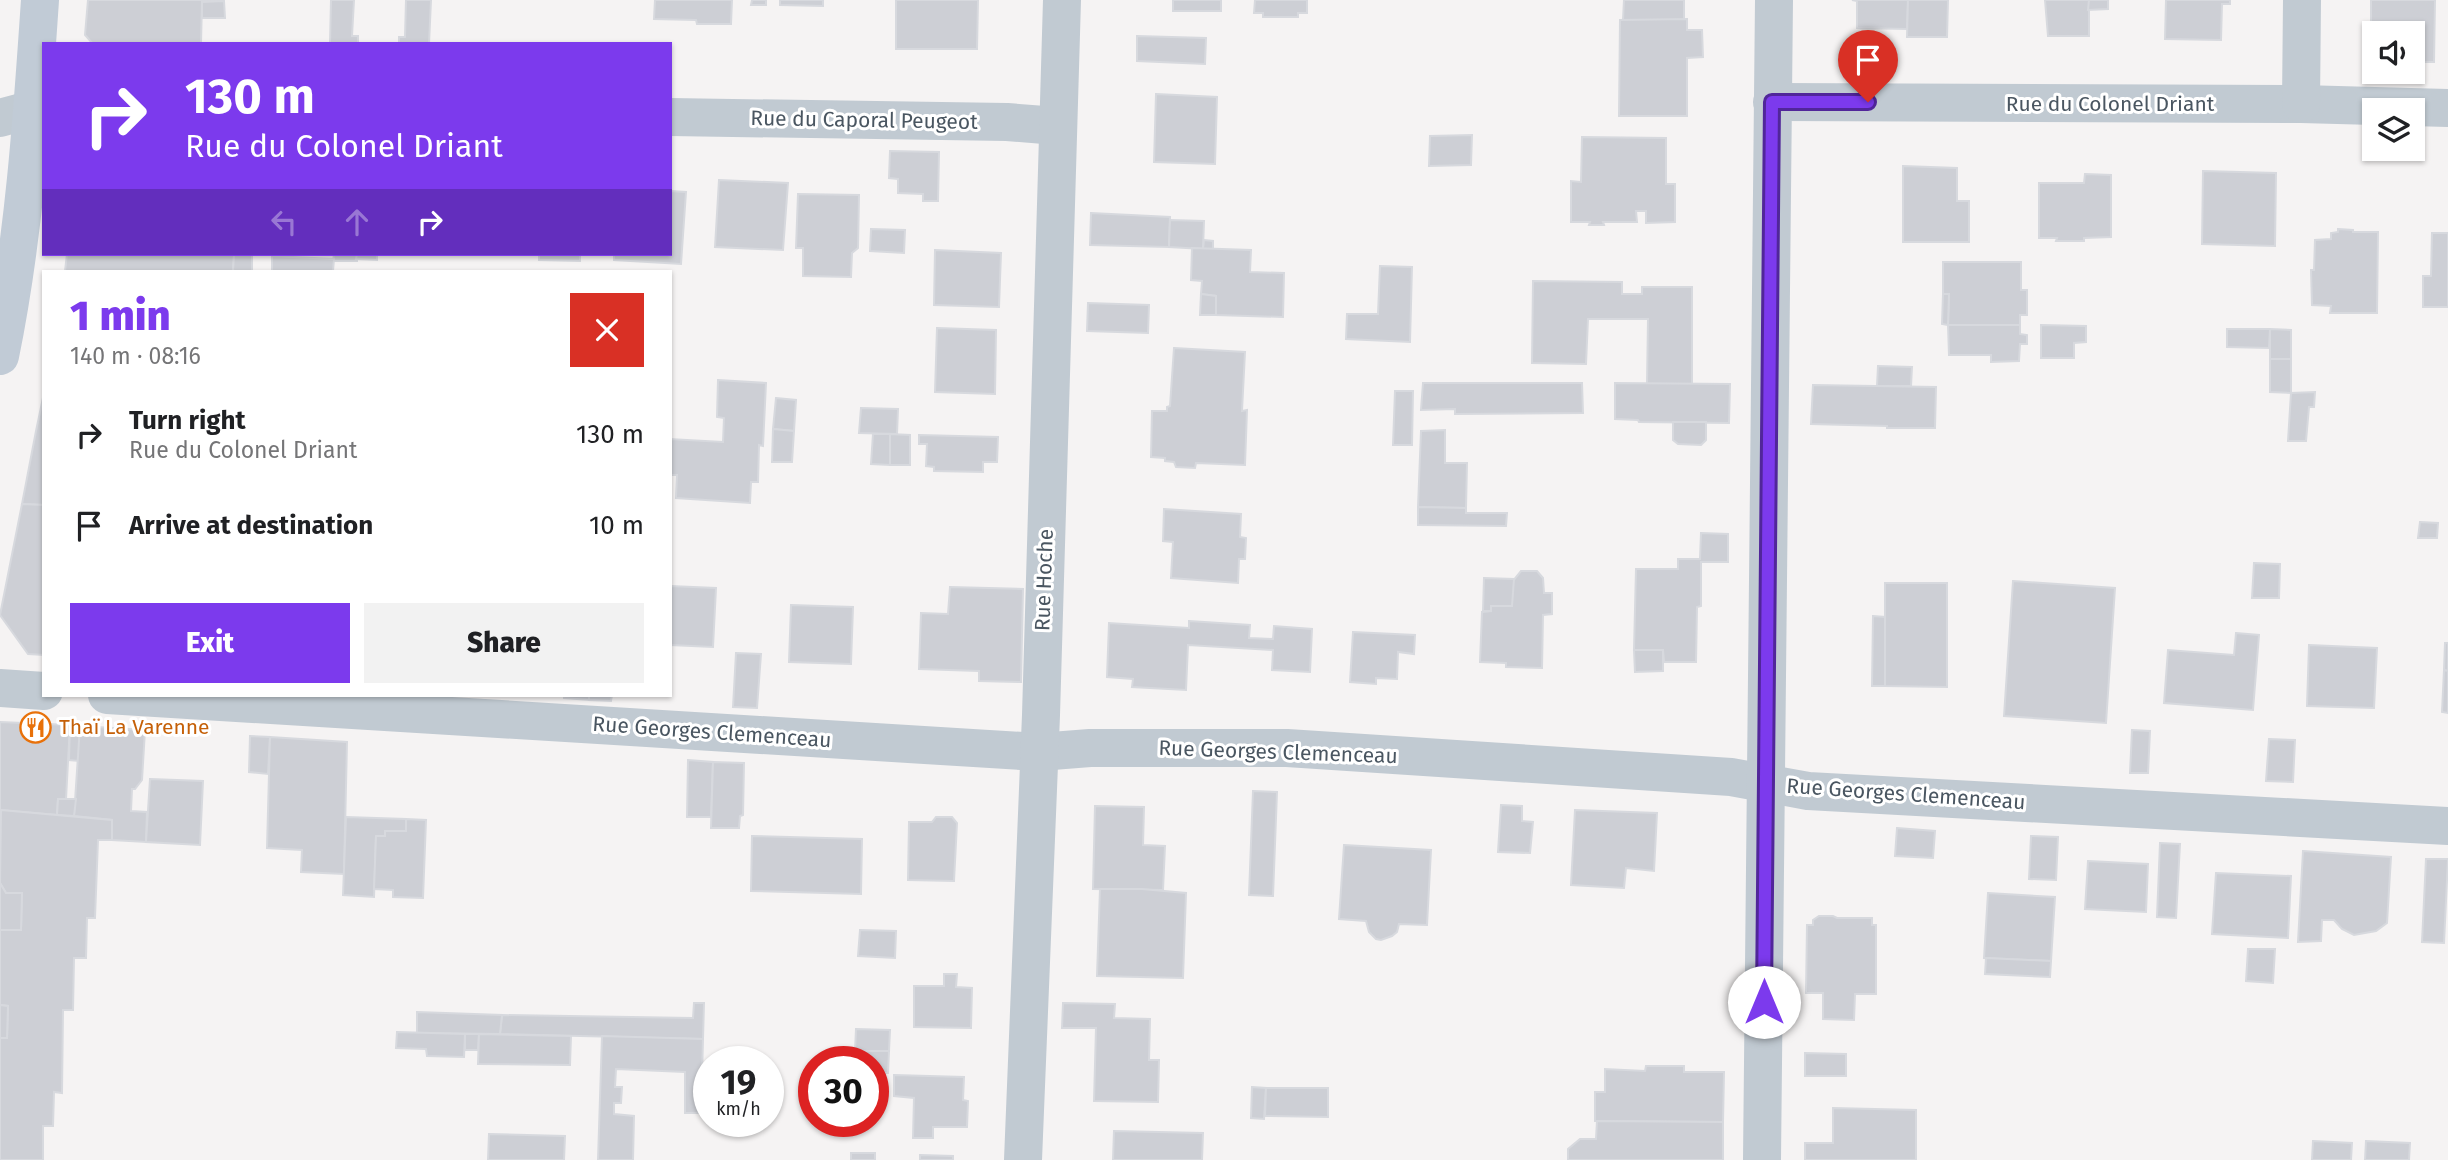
<!DOCTYPE html>
<html lang="en">
<head>
<meta charset="utf-8">
<style>
	:root { --surface:#fff; --page:#f2f2f2; --text:#202124; --muted:#757577; --accent:#7c3aed }
	body { margin:0; font-family:"Fira Sans",sans-serif; background:var(--page); color:var(--text); height:100vh; display:flex; flex-direction:column; font-size:26px; white-space:nowrap }
	* { box-sizing:border-box; margin:0 }
	p { font-size:23px; color:var(--muted) }
	.icon { flex:none; width:38px; height:38px; fill:none; stroke:currentColor; stroke-width:2; stroke-linecap:round; stroke-linejoin:round }
	.map { position:relative; flex:1; overflow:hidden }
	.panel { position:absolute; left:42px; top:270px; width:630px; height:427px; display:flex; flex-direction:column; background:var(--surface); border-radius:0px; box-shadow:0 2px 5px #0004 }
	.panel>* { flex:none }
	.hud { position:absolute; left:42px; top:42px; width:630px; height:214px; border-radius:0px; box-shadow:0 2px 5px #0004; background:#7c3aed; color:#fff; overflow:hidden }
	.buttons { position:absolute; left:2362px; top:21px; display:grid; gap:14px }
	.buttons a { display:grid; place-items:center; width:63px; height:63px; border-radius:0px; background:var(--surface); box-shadow:0 2px 5px #0004; font-size:35px }
	.speed { position:absolute; left:693px; top:1046px; display:flex; gap:14px; font-size:35px; font-weight:700; text-align:center }
	.speed>* { display:grid; place-content:center; width:91px; height:91px; border-radius:50%; background:var(--surface); box-shadow:0 2px 5px #0004; line-height:1 }
	.speed small { font-size:18px; font-weight:400 }
	.speed .limit { border:10px solid #d22; background:#fff; color:#111 }
	.pin { position:absolute; display:grid; place-items:center; width:60px; height:60px; color:#fff; margin:-72px -30px; border-radius:50% 50% 50% 0; rotate:-45deg; box-shadow:0 0 7px #0007 }
	.pin .icon { rotate:45deg }
	.me { position:absolute; width:77px; margin:-38px; rotate:0deg; stroke-linejoin:round; filter:drop-shadow(0 0 5px #0008) }
	.turn { display:flex; align-items:center; gap:24px; height:147px; padding:0 28px; font-size:32px }
	.turn .icon { width:91px; height:91px; stroke-width:2.5 }
	.turn b { display:block; font-size:49px; line-height:60px }
	.lanes { display:flex; align-items:center; height:66px; padding:0 28px; background:#0003; justify-content:center; gap:35px; direction:ltr }
	.lanes .off { opacity:.35 }
	.round { display:grid; place-items:center; flex:none; width:74px; height:74px; border-radius:0px; background:var(--page) }
	.summary { display:flex; align-items:center; justify-content:space-between; height:119px; padding:0 28px }
	h1 { font-size:42px; font-weight:800; line-height:52px; color:var(--accent) }
	.cta { display:flex; gap:14px; margin-top:auto; padding:14px 28px }
	.cta a { flex:1; height:80px; border-radius:0px; background:var(--accent); color:#fff; font-size:28px; font-weight:800; line-height:80px; text-align:center }
	.cta a+a { background:var(--page); color:var(--text) }
	ul { padding:0; list-style:none }
	li { display:flex; align-items:center; gap:21px; height:91px; padding:0 28px }
	li div { flex:1 }
	li b { display:block; font-size:26px }
	li em { font-style:normal }
	.map>svg:first-child { display:block }
	.building { fill:#cdcfd5; stroke:#d7d9de; stroke-width:2 }
	.lines { fill:none; stroke-linecap:round; stroke-linejoin:round }
	.minor { stroke:#c1cad2; stroke-width:38 }
	.secondary { stroke:#c1cbd6; stroke-width:38 }
	.route-casing { stroke:#51269a; stroke-width:18 }
	.route { stroke:#7c3aed; stroke-width:12 }
	.labels { text-anchor:middle; stroke-width:6; stroke-linejoin:round; paint-order:stroke }
	.street-label { font-size:21px; fill:#4a5661; stroke:#fff }
	.food-label { font-size:21px; fill:#c56008; stroke:#fff; text-anchor:start }
</style>
</head>
<body>
<div class="map">
<svg width="2448" height="1160" viewBox="0 0 2448 1160">
	<rect width="100%" height="100%" fill="#f5f3f3"/>
	<g class="building">
		<polygon points="88,0 224,0 202,2 201,44 93,44 85,35"/>
		<polygon points="331,0 354,0 352,36 358,36 358,44 330,44"/>
		<polygon points="406,0 431,0 429,44 399,44 399,37 405,37"/>
		<polygon points="655,0 732,0 731,24 697,24 696,20 654,19"/>
		<polygon points="752,0 766,0 766,5 751,5"/>
		<polygon points="780,0 823,0 823,6 780,5"/>
		<polygon points="896,0 978,0 977,49 896,49"/>
		<rect x="1173" y="0" width="48" height="11"/>
		<polygon points="1255,0 1307,0 1307,13 1298,13 1298,17 1263,17 1263,13 1254,13"/>
		<polygon points="1624,0 1684,0 1684,20 1623,20"/>
		<polygon points="1852,0 1908,0 1907,29 1857,28 1857,1"/>
		<polygon points="1908,0 1948,0 1947,37 1907,37"/>
		<polygon points="2045,0 2089,0 2089,36 2048,36"/>
		<polygon points="2089,0 2108,0 2108,9 2088,10"/>
		<polygon points="2166,0 2230,0 2230,4 2222,4 2221,40 2165,39"/>
		<polygon points="2371,0 2435,0 2434,62 2413,62 2413,33 2375,33 2375,61 2364,61 2363,27 2371,26"/>
		<polygon points="224,1 225,18 202,18 202,2"/>
		<polygon points="1687,19 1687,30 1702,30 1703,57 1687,58 1687,116 1619,116 1620,20"/>
		<polygon points="1137,36 1206,38 1205,64 1137,61"/>
		<polygon points="1156,94 1217,97 1215,164 1154,162"/>
		<polygon points="1472,135 1471,165 1429,166 1430,136"/>
		<polygon points="1582,137 1666,138 1666,184 1675,184 1675,222 1646,223 1646,211 1636,211 1637,222 1603,222 1604,225 1589,225 1590,222 1571,222 1571,181 1581,182"/>
		<polygon points="890,151 939,152 938,201 923,201 923,194 898,193 898,179 889,178"/>
		<polygon points="1903,166 1957,168 1957,201 1969,201 1969,242 1903,242"/>
		<polygon points="2203,171 2276,173 2275,246 2202,244"/>
		<polygon points="2085,174 2111,175 2111,237 2084,238 2084,241 2056,241 2057,238 2039,238 2039,183 2084,183"/>
		<polygon points="719,180 788,183 783,250 715,247"/>
		<polygon points="670,191 686,192 681,264 614,260 614,254 670,254"/>
		<polygon points="798,194 859,195 858,248 852,253 851,277 803,276 803,248 796,248"/>
		<polygon points="1091,213 1170,217 1169,247 1090,245"/>
		<polygon points="1170,220 1204,221 1203,249 1169,247"/>
		<polygon points="871,229 905,230 904,253 870,251"/>
		<polygon points="2338,229 2353,230 2353,232 2378,232 2377,313 2330,313 2331,306 2312,305 2311,270 2314,270 2315,240 2331,239 2331,233 2338,232"/>
		<polygon points="2432,233 2448,233 2448,307 2423,307 2423,276 2431,276"/>
		<polygon points="1204,240 1213,241 1213,250 1203,249"/>
		<polygon points="1192,248 1251,250 1250,272 1284,273 1283,317 1216,315 1216,296 1201,294 1202,281 1191,280"/>
		<polygon points="935,250 1001,253 999,307 934,305"/>
		<polygon points="67,254 234,255 233,271 65,271"/>
		<polygon points="334,254 357,254 357,261 333,261"/>
		<polygon points="357,254 377,254 377,260 356,259"/>
		<polygon points="539,254 580,254 580,261 539,260"/>
		<polygon points="234,255 252,255 252,271 233,271"/>
		<polygon points="272,256 334,259 333,271 272,271"/>
		<polygon points="1943,262 2021,262 2021,290 2027,290 2027,315 2020,315 2020,325 1948,325 1949,294 1943,294"/>
		<polygon points="1380,266 1412,267 1410,342 1346,339 1347,314 1378,314"/>
		<polygon points="1533,281 1622,282 1622,294 1642,294 1642,287 1692,287 1692,384 1647,384 1648,319 1588,319 1586,364 1532,363"/>
		<polygon points="1201,294 1216,296 1216,315 1200,315"/>
		<polygon points="1943,294 1949,294 1948,325 1942,324"/>
		<polygon points="1088,303 1149,305 1148,333 1087,331"/>
		<polygon points="1948,325 2020,325 2020,334 2027,335 2027,344 2020,344 2019,361 1991,362 1991,355 1949,355"/>
		<polygon points="2041,325 2086,326 2086,342 2074,343 2074,358 2041,358"/>
		<polygon points="937,328 996,330 995,394 935,392"/>
		<polygon points="2227,329 2270,329 2269,348 2227,347"/>
		<polygon points="2270,329 2291,330 2291,359 2270,359"/>
		<polygon points="1174,348 1245,352 1242,411 1247,410 1245,465 1196,463 1195,468 1176,467 1174,462 1165,461 1165,458 1151,457 1152,411 1167,411 1167,407 1170,406"/>
		<polygon points="2270,359 2291,359 2291,393 2270,392"/>
		<polygon points="1878,366 1912,367 1911,386 1877,386"/>
		<polygon points="718,380 766,383 763,446 759,445 758,482 751,482 750,503 676,498 677,475 670,475 670,439 723,442 724,418 717,417"/>
		<polygon points="1423,383 1582,383 1583,413 1455,414 1455,409 1421,410"/>
		<polygon points="1615,383 1730,384 1729,423 1639,422 1638,420 1615,419"/>
		<polygon points="1813,385 1936,387 1935,428 1887,428 1887,426 1811,424"/>
		<polygon points="1395,391 1413,391 1412,445 1393,445"/>
		<polygon points="2315,392 2314,407 2309,407 2306,441 2288,441 2291,393"/>
		<polygon points="44,393 44,505 22,504 36,431"/>
		<polygon points="776,398 796,400 794,431 773,429"/>
		<polygon points="861,408 898,409 897,434 859,433"/>
		<polygon points="1673,422 1706,422 1706,440 1701,445 1678,444 1673,440"/>
		<polygon points="773,429 794,431 792,462 772,462"/>
		<polygon points="1445,430 1445,463 1467,463 1466,508 1418,507 1421,431"/>
		<polygon points="873,434 890,434 890,465 871,464"/>
		<polygon points="890,434 910,435 910,465 890,465"/>
		<polygon points="919,435 998,437 997,462 983,462 983,472 934,471 934,467 926,466 927,444 919,444"/>
		<polygon points="22,504 44,505 44,655 28,654 0,615"/>
		<polygon points="1418,507 1466,508 1466,513 1507,513 1506,526 1418,525"/>
		<polygon points="1164,509 1241,514 1240,537 1246,538 1245,559 1239,559 1238,583 1171,578 1173,542 1163,541"/>
		<polygon points="2420,522 2438,523 2437,538 2418,538"/>
		<polygon points="1701,533 1728,534 1728,562 1701,562 1701,606 1697,607 1696,662 1664,662 1663,650 1634,650 1636,569 1678,569 1678,559 1700,559"/>
		<polygon points="2254,563 2280,564 2279,598 2252,598"/>
		<polygon points="1521,571 1537,571 1543,578 1544,593 1552,593 1552,614 1543,615 1542,668 1506,667 1506,663 1480,662 1482,612 1491,611 1491,606 1512,606 1512,582"/>
		<polygon points="1484,578 1514,579 1512,606 1491,606 1491,611 1483,611"/>
		<polygon points="2013,581 2115,588 2106,723 2004,716"/>
		<polygon points="1885,583 1947,583 1947,687 1885,686"/>
		<polygon points="670,586 716,588 713,647 670,645"/>
		<polygon points="950,587 1023,589 1021,682 979,681 979,671 919,669 921,613 948,614"/>
		<polygon points="791,605 853,607 851,664 789,662"/>
		<polygon points="1873,616 1885,617 1885,686 1872,686"/>
		<polygon points="1189,621 1250,625 1249,638 1273,639 1274,626 1312,629 1310,672 1272,670 1273,650 1188,645 1186,690 1132,687 1133,679 1107,677 1109,623 1189,628"/>
		<polygon points="1353,632 1415,635 1414,654 1398,652 1397,679 1376,678 1376,684 1350,682"/>
		<polygon points="2236,633 2259,635 2253,710 2164,703 2168,650 2234,655"/>
		<polygon points="2445,643 2448,643 2448,671 2444,670"/>
		<polygon points="2309,645 2377,648 2374,708 2307,706"/>
		<polygon points="1634,650 1663,650 1663,671 1635,672"/>
		<polygon points="736,653 761,654 757,708 733,707"/>
		<polygon points="2444,670 2448,671 2448,713 2442,712"/>
		<polygon points="564,695 589,695 589,700 564,698"/>
		<polygon points="589,695 612,695 611,701 589,700"/>
		<polygon points="0,722 70,725 66,799 58,799 57,815 0,810"/>
		<polygon points="70,725 80,726 79,761 69,760"/>
		<polygon points="80,726 145,730 142,780 135,789 132,789 131,811 147,812 146,842 112,840 112,820 74,816"/>
		<polygon points="2132,730 2150,731 2148,773 2130,773"/>
		<polygon points="250,736 270,737 268,774 249,772"/>
		<polygon points="270,737 347,742 344,874 301,872 302,850 267,848"/>
		<polygon points="2269,739 2295,740 2293,782 2266,781"/>
		<polygon points="688,760 713,762 711,817 687,817"/>
		<polygon points="713,762 744,763 743,815 740,816 739,828 711,828"/>
		<polygon points="150,779 203,781 200,845 146,842"/>
		<polygon points="1253,791 1277,792 1273,896 1249,895"/>
		<polygon points="58,799 76,799 74,816 57,815"/>
		<polygon points="1501,805 1522,806 1522,821 1533,822 1530,853 1498,852"/>
		<polygon points="1095,806 1144,807 1143,845 1165,846 1163,890 1093,889"/>
		<polygon points="1,810 112,820 112,840 98,840 95,918 87,918 86,958 74,958 73,1010 63,1010 62,1093 54,1092 53,1126 43,1126 43,1160 0,1160 0,1038 7,1038 8,1006 0,1005 0,930 21,930 22,893 6,893 0,883"/>
		<polygon points="1575,810 1657,813 1654,871 1626,868 1624,888 1571,885"/>
		<polygon points="346,817 406,819 406,831 385,831 385,836 376,836 374,897 343,895"/>
		<polygon points="936,817 952,817 957,823 954,881 908,880 909,822 932,822"/>
		<polygon points="406,819 426,820 423,898 393,897 393,890 374,889 376,836 385,836 385,831 406,831"/>
		<polygon points="1897,828 1935,831 1933,858 1895,856"/>
		<polygon points="752,836 862,839 861,894 751,891"/>
		<polygon points="2031,836 2058,837 2056,880 2029,879"/>
		<polygon points="2160,843 2180,844 2176,918 2157,917"/>
		<polygon points="1344,845 1431,850 1427,925 1399,924 1397,932 1392,936 1381,940 1376,939 1369,932 1366,921 1339,919"/>
		<polygon points="2303,851 2391,857 2387,923 2376,931 2354,935 2342,929 2334,920 2322,920 2321,941 2298,942"/>
		<polygon points="2426,859 2448,859 2444,943 2422,942"/>
		<polygon points="2088,861 2148,864 2146,912 2085,909"/>
		<polygon points="2216,873 2291,876 2288,938 2212,934"/>
		<polygon points="0,883 6,893 22,893 21,930 0,930"/>
		<polygon points="1100,889 1142,889 1186,893 1183,978 1097,976"/>
		<polygon points="1988,893 2055,897 2051,961 1984,958"/>
		<polygon points="1819,916 1833,916 1837,918 1872,918 1872,925 1876,925 1876,994 1855,994 1854,1020 1823,1019 1823,993 1806,993 1807,925 1813,925 1813,920"/>
		<polygon points="860,930 896,931 895,958 858,956"/>
		<polygon points="2248,949 2275,949 2273,983 2246,981"/>
		<polygon points="1986,958 2051,961 2050,977 1985,974"/>
		<polygon points="944,974 957,974 956,987 972,988 971,1028 914,1027 914,986 944,986"/>
		<polygon points="694,1003 704,1003 703,1039 500,1034 502,1015 693,1018"/>
		<polygon points="1063,1003 1115,1004 1114,1018 1150,1019 1149,1060 1159,1060 1158,1102 1094,1101 1096,1028 1062,1028"/>
		<polygon points="0,1005 8,1006 7,1038 0,1038"/>
		<polygon points="417,1012 502,1015 500,1034 417,1033"/>
		<polygon points="856,1029 890,1030 889,1051 855,1051"/>
		<polygon points="397,1032 465,1034 464,1057 427,1056 426,1049 396,1048"/>
		<polygon points="465,1034 479,1034 478,1050 465,1050"/>
		<polygon points="479,1034 571,1036 570,1065 478,1064"/>
		<polygon points="602,1036 703,1039 701,1113 685,1113 685,1072 616,1069 615,1087 622,1087 621,1103 614,1103 614,1114 634,1116 633,1160 598,1160"/>
		<polygon points="855,1051 889,1051 888,1073 873,1073 873,1062 854,1062"/>
		<polygon points="1805,1053 1846,1054 1846,1076 1805,1076"/>
		<polygon points="1646,1066 1684,1066 1684,1072 1724,1072 1723,1122 1595,1121 1595,1092 1605,1092 1605,1069 1645,1071"/>
		<polygon points="894,1075 964,1077 963,1100 968,1101 967,1127 933,1127 933,1138 913,1138 914,1098 894,1096"/>
		<polygon points="1252,1087 1266,1088 1264,1119 1251,1118"/>
		<polygon points="1266,1088 1328,1088 1328,1117 1265,1116"/>
		<polygon points="1833,1108 1916,1110 1916,1160 1805,1160 1805,1143 1833,1143"/>
		<polygon points="1597,1121 1723,1122 1723,1160 1568,1160 1568,1149 1580,1139 1596,1139"/>
		<polygon points="1114,1131 1203,1133 1202,1160 1113,1160"/>
		<polygon points="489,1134 565,1136 564,1160 488,1160"/>
		<polygon points="2313,1141 2352,1143 2351,1160 2312,1160"/>
		<polygon points="2366,1141 2410,1143 2409,1160 2365,1160"/>
		<rect x="851" y="1153" width="24" height="7"/>
		<polygon points="920,1155 953,1156 953,1160 920,1160"/>
	</g>
	<g class="lines">
		<g class="minor">
			<polyline points="1772,102 2301,104 2448,108"/>
			<polyline points="2301,104 2302,0"/>
			<polyline points="670,117 1007,122 1057,126"/>
			<polyline points="0,118 33,109 44,109"/>
			<polyline points="0,688 44,691"/>
			<polyline points="107,695 1039,752 1090,748 1287,748 1731,777 1808,791 2448,826"/>
			<polyline points="1023,1160 1041,715 1062,0"/>
			<polyline points="1762,1160 1774,0"/>
		</g>
		<path class="secondary" d="M0,356C24,239 32,119 40,0"/>
	</g>
	<g class="lines">
		<defs>
			<polyline id="route" points="1764,1002 1772,102 1868,102"/>
		</defs>
		<use href="#route" class="route-casing"/>
		<use href="#route" class="route"/>
	</g>
	<defs>
		<symbol id="restaurant-ring" viewBox="-11 -11 22 22"><circle r="9.5" fill="#fff" stroke="#e8710a" stroke-width="1.5"/><path d="M-5-6h1v4h1v-4h1v4h1v-4h1v5L-1.5 .5V6h-2V.5L-5-1ZM5-6V6H3V1.5H1.5Q1.5-4 5-6Z" fill="#e8710a"/></symbol>
	</defs>
	<g fill-rule="evenodd">
		<use href="#restaurant-ring" x="18" y="710" width="35" height="35"/>
	</g>
	<g class="labels">
		<g class="street-label">
			<text x="2110" y="111">Rue du Colonel Driant</text>
			<text transform="translate(864 120) rotate(1)" y="7">Rue du Caporal Peugeot</text>
			<text transform="translate(1044 580) rotate(-88)" y="7">Rue Hoche</text>
			<text transform="translate(712 732) rotate(4)" y="7">Rue Georges Clemenceau</text>
			<text transform="translate(1278 752) rotate(2)" y="7">Rue Georges Clemenceau</text>
			<text transform="translate(1906 794) rotate(4)" y="7">Rue Georges Clemenceau</text>
		</g>
		<g class="food-label">
			<text x="59" y="734">Thaï La Varenne</text>
		</g>
	</g>
</svg>
<div class="buttons">
<a><svg class="icon" aria-label="sound" viewBox="0 0 24 24"><path d="M4 9h4l5-4v14l-5-4H4zM17 9q2 3 0 6"/></svg></a>
<a><svg class="icon" aria-label="layers" viewBox="0 0 24 24"><path d="M12 4l9 5-9 5-9-5zM3 14l9 5 9-5"/></svg></a>
</div>
<div class="speed"><div>19<small>km/h</small></div><div class="limit">30</div></div>
<div class="pin" style="left:1868px;top:102px;background:#d93025"><svg class="icon" aria-label="arrive" viewBox="0 0 24 24"><path d="M6 21V4h12l-3 4 3 4H6"/></svg></div>
<svg class="me" style="left:1764px;top:1002px" viewBox="-20 -20 40 40"><circle r="19" fill="#fff"/><path d="M0-13L10 11 0 6-10 11z" fill="#7c3aed"/></svg>
<div class="hud">
<div class="turn"><svg class="icon" aria-label="right" viewBox="0 0 24 24"><path d="M7 20v-9h11M14 6l5 5-5 5"/></svg><div><b>130 m</b>Rue du Colonel Driant</div></div>
<div class="lanes"><svg class="icon off" aria-label="left" viewBox="0 0 24 24"><path d="M17 20v-9H6M10 6l-5 5 5 5"/></svg><svg class="icon off" aria-label="ahead" viewBox="0 0 24 24"><path d="M12 20V5M6 11l6-6 6 6"/></svg><svg class="icon" aria-label="right" viewBox="0 0 24 24"><path d="M7 20v-9h11M14 6l5 5-5 5"/></svg></div>
</div>
<section class="panel">
<div class="summary"><div><h1>1 min</h1><p>140 m · 08:16</p></div><a class="round" style="background:#d93025;color:#fff"><svg class="icon" aria-label="close" viewBox="0 0 24 24"><path d="M6 6l12 12M18 6L6 18"/></svg></a></div>
<ul>
<li><svg class="icon" aria-label="right" viewBox="0 0 24 24"><path d="M7 20v-9h11M14 6l5 5-5 5"/></svg><div><b>Turn right</b><p>Rue du Colonel Driant</p></div><em>130 m</em></li>
<li><svg class="icon" aria-label="arrive" viewBox="0 0 24 24"><path d="M6 21V4h12l-3 4 3 4H6"/></svg><div><b>Arrive at destination</b></div><em>10 m</em></li>
</ul>
<div class="cta"><a>Exit</a><a>Share</a></div>
</section>
</div>
</body>
</html>
